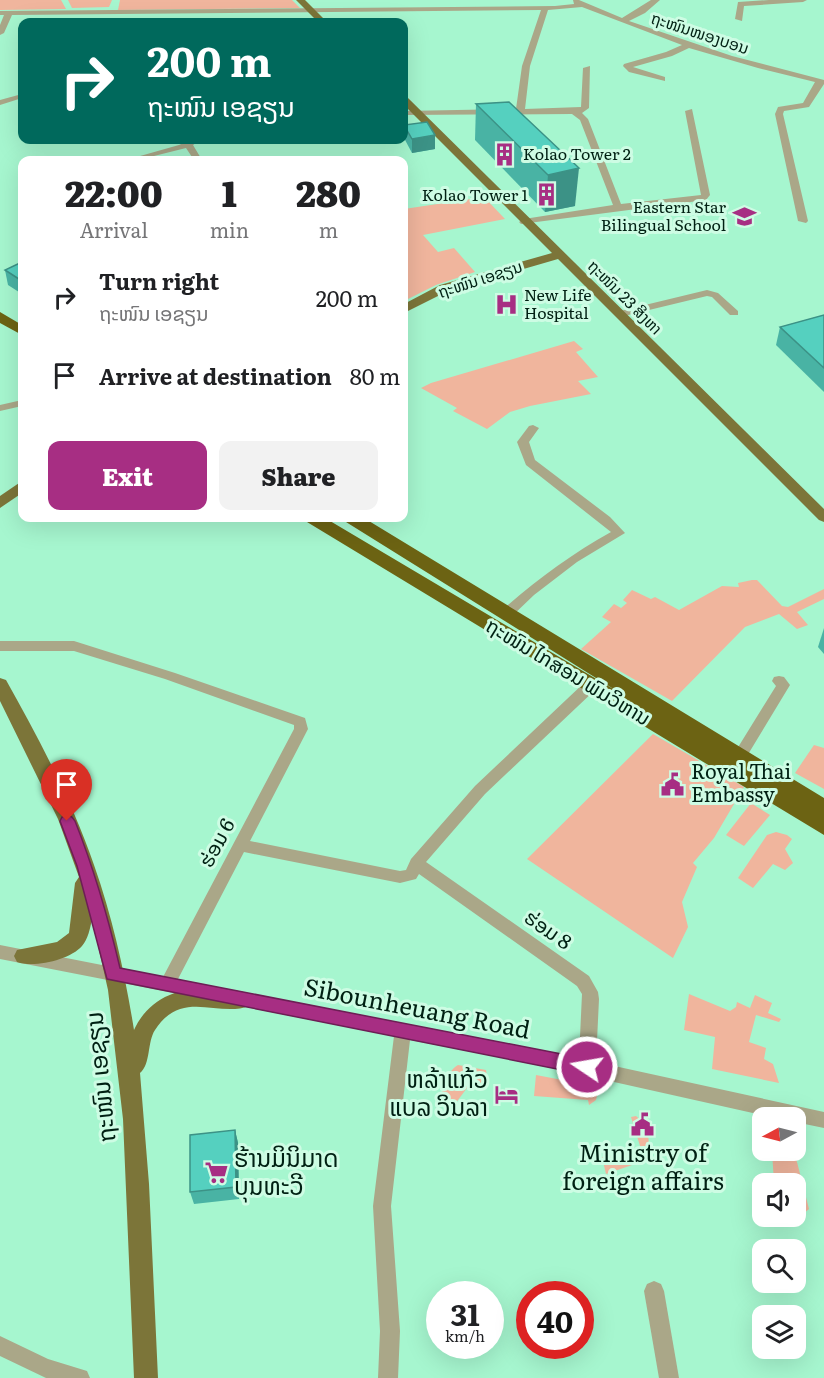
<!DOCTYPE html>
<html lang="en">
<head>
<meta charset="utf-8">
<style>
	:root { --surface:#fff; --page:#f2f2f2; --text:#202124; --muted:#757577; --accent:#a72e83 }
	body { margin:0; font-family:Literata,"Noto Sans Lao",serif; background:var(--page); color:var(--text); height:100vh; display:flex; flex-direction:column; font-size:22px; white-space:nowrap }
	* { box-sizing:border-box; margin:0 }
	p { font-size:20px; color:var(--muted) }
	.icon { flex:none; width:33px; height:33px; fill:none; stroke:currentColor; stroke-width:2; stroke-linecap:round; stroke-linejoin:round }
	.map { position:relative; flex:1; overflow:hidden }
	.side { position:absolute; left:18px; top:156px; width:390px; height:366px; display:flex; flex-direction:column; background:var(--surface); border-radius:12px; box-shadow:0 6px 24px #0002 }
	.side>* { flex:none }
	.top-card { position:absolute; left:18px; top:18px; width:390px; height:126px; border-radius:12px; box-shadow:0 6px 24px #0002; background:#00695c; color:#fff; overflow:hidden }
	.needle { width:39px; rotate:263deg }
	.tools { position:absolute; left:752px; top:1107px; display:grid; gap:12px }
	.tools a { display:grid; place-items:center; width:54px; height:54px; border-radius:12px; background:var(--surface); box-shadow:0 6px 24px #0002; font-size:30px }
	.speed { position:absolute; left:426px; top:1281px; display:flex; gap:12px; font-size:30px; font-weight:700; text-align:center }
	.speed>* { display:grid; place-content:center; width:78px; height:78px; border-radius:50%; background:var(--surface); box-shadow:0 6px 24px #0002; line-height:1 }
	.speed small { font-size:15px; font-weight:400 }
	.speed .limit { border:9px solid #d22; background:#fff; color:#111 }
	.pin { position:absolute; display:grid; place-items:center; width:51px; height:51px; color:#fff; margin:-62px -26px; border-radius:50% 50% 50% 0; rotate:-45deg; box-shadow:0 0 6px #0007 }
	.pin .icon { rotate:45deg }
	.me { position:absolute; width:66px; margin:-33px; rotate:282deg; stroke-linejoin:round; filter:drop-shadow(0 0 4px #0008) }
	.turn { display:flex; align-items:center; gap:21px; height:126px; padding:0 30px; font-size:27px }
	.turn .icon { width:78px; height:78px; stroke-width:2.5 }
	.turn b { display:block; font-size:42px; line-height:51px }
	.eta { display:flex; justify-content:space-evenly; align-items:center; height:102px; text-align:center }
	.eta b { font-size:36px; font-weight:800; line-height:42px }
	.action { display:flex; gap:12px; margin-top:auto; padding:12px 30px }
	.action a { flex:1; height:69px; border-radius:12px; background:var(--accent); color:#fff; font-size:24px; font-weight:800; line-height:69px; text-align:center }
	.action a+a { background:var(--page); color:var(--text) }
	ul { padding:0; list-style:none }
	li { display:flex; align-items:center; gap:18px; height:78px; padding:0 30px }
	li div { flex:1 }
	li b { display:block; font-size:22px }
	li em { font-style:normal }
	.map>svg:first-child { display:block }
	.green { fill:#f0b59d }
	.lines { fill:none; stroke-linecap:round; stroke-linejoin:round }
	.minor { fill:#aaa788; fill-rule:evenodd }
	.major { fill:#7c7539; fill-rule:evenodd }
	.highway { fill:#6c6313; fill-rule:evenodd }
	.wall { fill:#49b3a4 }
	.shaded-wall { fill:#3c9286 }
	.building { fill:#55d0bf; stroke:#3c9286; stroke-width:1.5 }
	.route { fill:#a72e83; stroke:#6d1e55; stroke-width:1.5 }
	.labels { text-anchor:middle; stroke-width:6; stroke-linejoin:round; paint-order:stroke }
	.far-street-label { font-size:16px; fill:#002013; stroke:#cefce4 }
	.far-poi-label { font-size:16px; fill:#002013; stroke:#cefce4; text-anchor:start }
	.street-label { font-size:20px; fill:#002013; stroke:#cefce4 }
	.poi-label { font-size:20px; fill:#002013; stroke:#cefce4; text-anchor:start }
	.near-street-label { font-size:24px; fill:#002013; stroke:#cefce4 }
	.near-poi-label { font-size:24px; fill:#002013; stroke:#cefce4; text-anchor:end }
</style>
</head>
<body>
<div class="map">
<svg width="824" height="1378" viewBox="0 0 824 1378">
	<rect width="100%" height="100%" fill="#a6f6cf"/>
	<g class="green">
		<polygon points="0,0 61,0 66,9 0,10"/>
		<polygon points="68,0 112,0 109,7 72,8"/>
		<polygon points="120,0 292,0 300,8 118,10"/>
		<polygon points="484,197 505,219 423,235 438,252 454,248 475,272 436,285 404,301 404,209"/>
		<polygon points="574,341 583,349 576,352 598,377 578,381 591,394 530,406 510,412 487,429 453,411 457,408 421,388 431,383"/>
		<polygon points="752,580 757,580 782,606 788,607 824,589 824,599 797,612 808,625 797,629 779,614 745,627 672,701 581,649 611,622 602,617 614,604 621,608 627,603 623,600 632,590 651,599 655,597 679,610 722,586 739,587 738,583"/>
		<polygon points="653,734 744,787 714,838 693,863 697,867 682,902 688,927 673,958 527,859"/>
		<polygon points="814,745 824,748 824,789 795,773"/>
		<polygon points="751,803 770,815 744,846 726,835"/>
		<polygon points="776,832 787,835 792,839 785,849 793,863 785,870 773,864 753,888 738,878 767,835"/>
		<polygon points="689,994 730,1011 736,1007 737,1002 750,1008 755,995 772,1003 768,1013 781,1019 779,1022 756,1015 749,1042 766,1048 764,1059 773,1064 779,1083 712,1069 715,1037 684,1030"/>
		<path d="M458,1065L486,1070L488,1082L470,1084L455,1104H445V1102H439C444,1088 445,1073 458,1065Z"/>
		<polygon points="536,1075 594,1086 598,1092 596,1100 589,1105 588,1100 534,1096"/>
		<path d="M636,1116C649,1127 650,1138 648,1155L635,1164L606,1174L602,1157L641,1149L631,1117Z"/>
		<polygon points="772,1151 792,1151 797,1162 809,1209 803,1214 795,1212 795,1184 774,1183"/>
	</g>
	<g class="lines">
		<g class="minor">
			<polygon points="573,0 579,0 622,18 651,0 660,0 645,13 629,21 732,56 824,80 824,84 809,107 784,111 783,114 808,221 806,223 798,221 775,114 778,107 803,103 815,82 758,68 689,48 672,56 633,67 665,77 665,81 629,72 623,66 624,64 666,52 682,45 582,7 548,10 530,66 525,109 581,107 583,68 590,66 589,108 582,113 588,119 621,204 701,195 685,111 692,109 710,195 706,200 521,224 519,222 524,219 613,205 580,120 572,114 404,115 404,111 516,109 522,66 541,10 12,15 4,33 0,35 0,25 4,15 0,15 0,11 555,6 574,4"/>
			<polygon points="769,0 807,0 803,2 744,6 742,21 735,19 738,2"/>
			<polygon points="22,94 22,98 0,105 0,100"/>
			<polygon points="190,140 200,140 193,145 202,160 194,160 186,148 138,160 126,160 179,145"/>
			<polygon points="707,290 718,293 738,311 738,315 730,315 712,297 707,296 620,317 615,314 616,312"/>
			<polygon points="22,400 22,406 0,411 0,405"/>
			<path d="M533,425L539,428L529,442L535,460L610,517L625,533L577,562L534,595L510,618L505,620L499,615L500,612C536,580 570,555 611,532L526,465L517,442L529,426Z"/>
			<polygon points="0,641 74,641 175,673 305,718 308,729 250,841 400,871 406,870 411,859 475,786 585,682 595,682 597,686 595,690 485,794 426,862 589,976 598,992 599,999 596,1062 824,1112 824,1128 795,1122 795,1118 775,1118 529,1063 410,1040 391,1206 400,1331 398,1378 378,1378 380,1331 373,1206 394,1036 235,1005 229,1003 227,998 229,993 235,991 579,1058 582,994 577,986 419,874 416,879 400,883 244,852 178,979 216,988 218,993 216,998 210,1000 0,959 0,945 163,977 294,729 294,725 165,679 74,651 0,651"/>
			<polygon points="779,676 784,677 790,685 744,761 734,761 732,757 776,686 772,681 774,677"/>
			<polygon points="654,1281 661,1284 664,1291 679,1378 659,1378 644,1291 647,1284"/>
			<polygon points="0,1336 48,1359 87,1371 90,1378 46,1378 0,1356"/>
		</g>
		<g class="major">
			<polygon points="296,0 305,0 327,22 318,22"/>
			<polygon points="404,97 408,98 824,509 824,522 819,520 558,259 448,291 404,313 404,304 440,285 552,253 404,105"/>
			<polygon points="22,481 22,493 0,508 0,496"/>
			<path d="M0,678L6,680C38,737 73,803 94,865C113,919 125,974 134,1030C150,995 184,985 221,989C231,990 240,990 249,994L252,1000L249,1006C218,1018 182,988 155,1030C147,1042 151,1064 140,1073L149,1184L158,1378H134L123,1119L108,990L92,919C90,929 88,939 82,946C70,960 34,968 17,962L14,956L17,950L57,942L69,933L75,883L79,877L58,819L0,701Z"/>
		</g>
		<g class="highway">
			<polygon points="0,312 22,325 22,335 0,323"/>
			<polygon points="304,518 325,518 620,693 346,522 343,518 364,518 824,798 824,835 307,522"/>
		</g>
	</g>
	<g class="wall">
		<polygon points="509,102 575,206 545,212 475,140 476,104"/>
		<polygon points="404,125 435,149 412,153 404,138"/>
		<polygon points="22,262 22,294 8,285 5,270"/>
		<polygon points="824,315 824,392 776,345 780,327"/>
		<polygon points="824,628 824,654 818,647"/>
		<polygon points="235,1130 238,1143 239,1199 194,1204 190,1192"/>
	</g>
	<g class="shaded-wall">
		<polygon points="435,135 435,149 412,153 412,139"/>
		<polygon points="579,168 575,206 545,212 548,175"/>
		<polygon points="235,1130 238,1143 239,1199 236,1187"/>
	</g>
	<g class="building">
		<polygon points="509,102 579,168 548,175 476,104"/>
		<polygon points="427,122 435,135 412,139 404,125"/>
		<polygon points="22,262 22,281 5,270"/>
		<polygon points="824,315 824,368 780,327"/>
		<polygon points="235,1130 236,1187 190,1192 190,1135"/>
	</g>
	<path class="route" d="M67,815L72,817L75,821C94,869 108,917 120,968L587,1059L593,1062L595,1067L593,1073L587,1075L107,979L77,866L60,821L62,817Z"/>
	<defs>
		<symbol id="building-bare" viewBox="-9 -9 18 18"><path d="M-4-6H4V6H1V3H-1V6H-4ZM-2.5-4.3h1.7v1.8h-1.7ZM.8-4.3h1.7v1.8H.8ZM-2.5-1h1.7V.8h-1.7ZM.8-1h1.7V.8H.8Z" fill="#a72e83" stroke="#cefce4" stroke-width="2.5" paint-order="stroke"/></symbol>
		<symbol id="school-bare" viewBox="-9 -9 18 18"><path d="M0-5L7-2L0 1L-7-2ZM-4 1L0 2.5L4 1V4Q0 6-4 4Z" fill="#a72e83" stroke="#cefce4" stroke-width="2.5" paint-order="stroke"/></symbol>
		<symbol id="hospital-bare" viewBox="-9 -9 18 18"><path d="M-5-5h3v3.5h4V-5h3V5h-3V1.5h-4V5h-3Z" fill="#a72e83" stroke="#cefce4" stroke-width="2.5" paint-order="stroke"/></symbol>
		<symbol id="civic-bare" viewBox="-9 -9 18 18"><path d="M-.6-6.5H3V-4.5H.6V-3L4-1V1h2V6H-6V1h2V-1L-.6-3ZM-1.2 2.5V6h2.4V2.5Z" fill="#a72e83" stroke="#cefce4" stroke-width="2.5" paint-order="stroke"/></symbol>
		<symbol id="hotel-bare" viewBox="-9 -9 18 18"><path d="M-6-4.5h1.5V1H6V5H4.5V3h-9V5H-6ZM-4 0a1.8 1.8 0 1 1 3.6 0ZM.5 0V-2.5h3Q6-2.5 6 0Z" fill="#a72e83" stroke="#cefce4" stroke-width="2.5" paint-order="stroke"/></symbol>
		<symbol id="supermarket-bare" viewBox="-9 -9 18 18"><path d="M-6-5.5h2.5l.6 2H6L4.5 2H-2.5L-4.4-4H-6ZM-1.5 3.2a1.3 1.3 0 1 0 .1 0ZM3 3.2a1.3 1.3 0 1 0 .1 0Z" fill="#a72e83" stroke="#cefce4" stroke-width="2.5" paint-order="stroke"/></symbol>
	</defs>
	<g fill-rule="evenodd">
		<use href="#building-bare" x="488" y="138" width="33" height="33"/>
		<use href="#building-bare" x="530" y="178" width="33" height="33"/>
		<use href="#school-bare" x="728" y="200" width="33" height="33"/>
		<use href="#hospital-bare" x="490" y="288" width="33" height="33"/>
		<use href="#civic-bare" x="656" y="768" width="33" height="33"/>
		<use href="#hotel-bare" x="490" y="1078" width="33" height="33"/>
		<use href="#civic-bare" x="626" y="1108" width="33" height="33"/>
		<use href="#supermarket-bare" x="200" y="1156" width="33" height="33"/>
	</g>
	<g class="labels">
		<g class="far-street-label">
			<text transform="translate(700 33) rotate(18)" y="6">ຖະໜົນໜອງບອນ</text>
			<text transform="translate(480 279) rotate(-18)" y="6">ຖະໜົນ ເອຊຽນ</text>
			<text transform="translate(625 297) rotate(45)" y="6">ຖະໜົນ 23 ສິງຫາ</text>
		</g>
		<g class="far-poi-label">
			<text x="523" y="160">Kolao Tower 2</text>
			<text x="528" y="201" text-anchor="end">Kolao Tower 1</text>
			<text x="726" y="213" text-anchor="end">Eastern Star<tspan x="726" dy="18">Bilingual School</tspan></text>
			<text x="524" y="301">New Life<tspan x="524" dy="18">Hospital</tspan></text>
		</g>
		<g class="street-label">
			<text transform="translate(568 672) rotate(31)" y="7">ຖະໜົນ ໄກສອນ ພົມວິຫານ</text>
			<text transform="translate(217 843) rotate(-62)" y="7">ຮ່ອມ 6</text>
			<text transform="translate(548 930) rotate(35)" y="7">ຮ່ອມ 8</text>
		</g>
		<g class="poi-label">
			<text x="691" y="779">Royal Thai<tspan x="691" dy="23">Embassy</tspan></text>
		</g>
		<g class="near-street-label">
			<text transform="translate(417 1009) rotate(11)" y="8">Sibounheuang Road</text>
			<text transform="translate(101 1077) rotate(-96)" y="8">ຖະໜົນ ເອຊຽນ</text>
		</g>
		<g class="near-poi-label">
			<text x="488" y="1088">ຫລ້າແກ້ວ<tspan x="488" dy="28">ແບລ ວິນລາ</tspan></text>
			<text x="643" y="1162" text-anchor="middle">Ministry of<tspan x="643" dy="28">foreign affairs</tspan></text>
			<text x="234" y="1167" text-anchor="start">ຮ້ານມິນິມາດ<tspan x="234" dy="28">ບຸນທະວີ</tspan></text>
		</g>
	</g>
</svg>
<div class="tools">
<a><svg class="needle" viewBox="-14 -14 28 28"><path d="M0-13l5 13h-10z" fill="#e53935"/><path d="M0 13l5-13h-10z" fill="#757577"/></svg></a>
<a><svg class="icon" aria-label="sound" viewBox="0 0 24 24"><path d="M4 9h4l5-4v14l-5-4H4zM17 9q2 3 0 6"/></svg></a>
<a><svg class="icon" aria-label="search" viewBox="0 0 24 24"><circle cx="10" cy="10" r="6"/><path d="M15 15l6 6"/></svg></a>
<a><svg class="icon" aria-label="layers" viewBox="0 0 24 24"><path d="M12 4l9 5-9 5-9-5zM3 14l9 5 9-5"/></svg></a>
</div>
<div class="speed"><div>31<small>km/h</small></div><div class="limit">40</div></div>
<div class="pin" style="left:67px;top:821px;background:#d93025"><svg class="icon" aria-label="arrive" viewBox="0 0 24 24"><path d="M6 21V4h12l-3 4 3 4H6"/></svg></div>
<svg class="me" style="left:587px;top:1067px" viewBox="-20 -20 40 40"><circle r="17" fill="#a72e83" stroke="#fff" stroke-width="3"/><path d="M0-11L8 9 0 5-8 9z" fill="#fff"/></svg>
<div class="top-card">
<div class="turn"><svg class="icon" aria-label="right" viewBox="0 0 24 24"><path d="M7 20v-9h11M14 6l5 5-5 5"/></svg><div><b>200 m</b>ຖະໜົນ ເອຊຽນ</div></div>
</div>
<section class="side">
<div class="eta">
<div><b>22:00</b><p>Arrival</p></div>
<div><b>1</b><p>min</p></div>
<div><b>280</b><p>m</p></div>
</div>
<ul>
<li><svg class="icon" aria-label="right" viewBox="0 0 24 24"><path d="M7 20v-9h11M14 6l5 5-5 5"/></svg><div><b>Turn right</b><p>ຖະໜົນ ເອຊຽນ</p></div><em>200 m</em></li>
<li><svg class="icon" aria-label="arrive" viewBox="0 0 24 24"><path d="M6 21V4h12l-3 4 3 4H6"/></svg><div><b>Arrive at destination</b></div><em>80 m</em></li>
</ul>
<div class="action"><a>Exit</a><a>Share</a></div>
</section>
</div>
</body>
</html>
